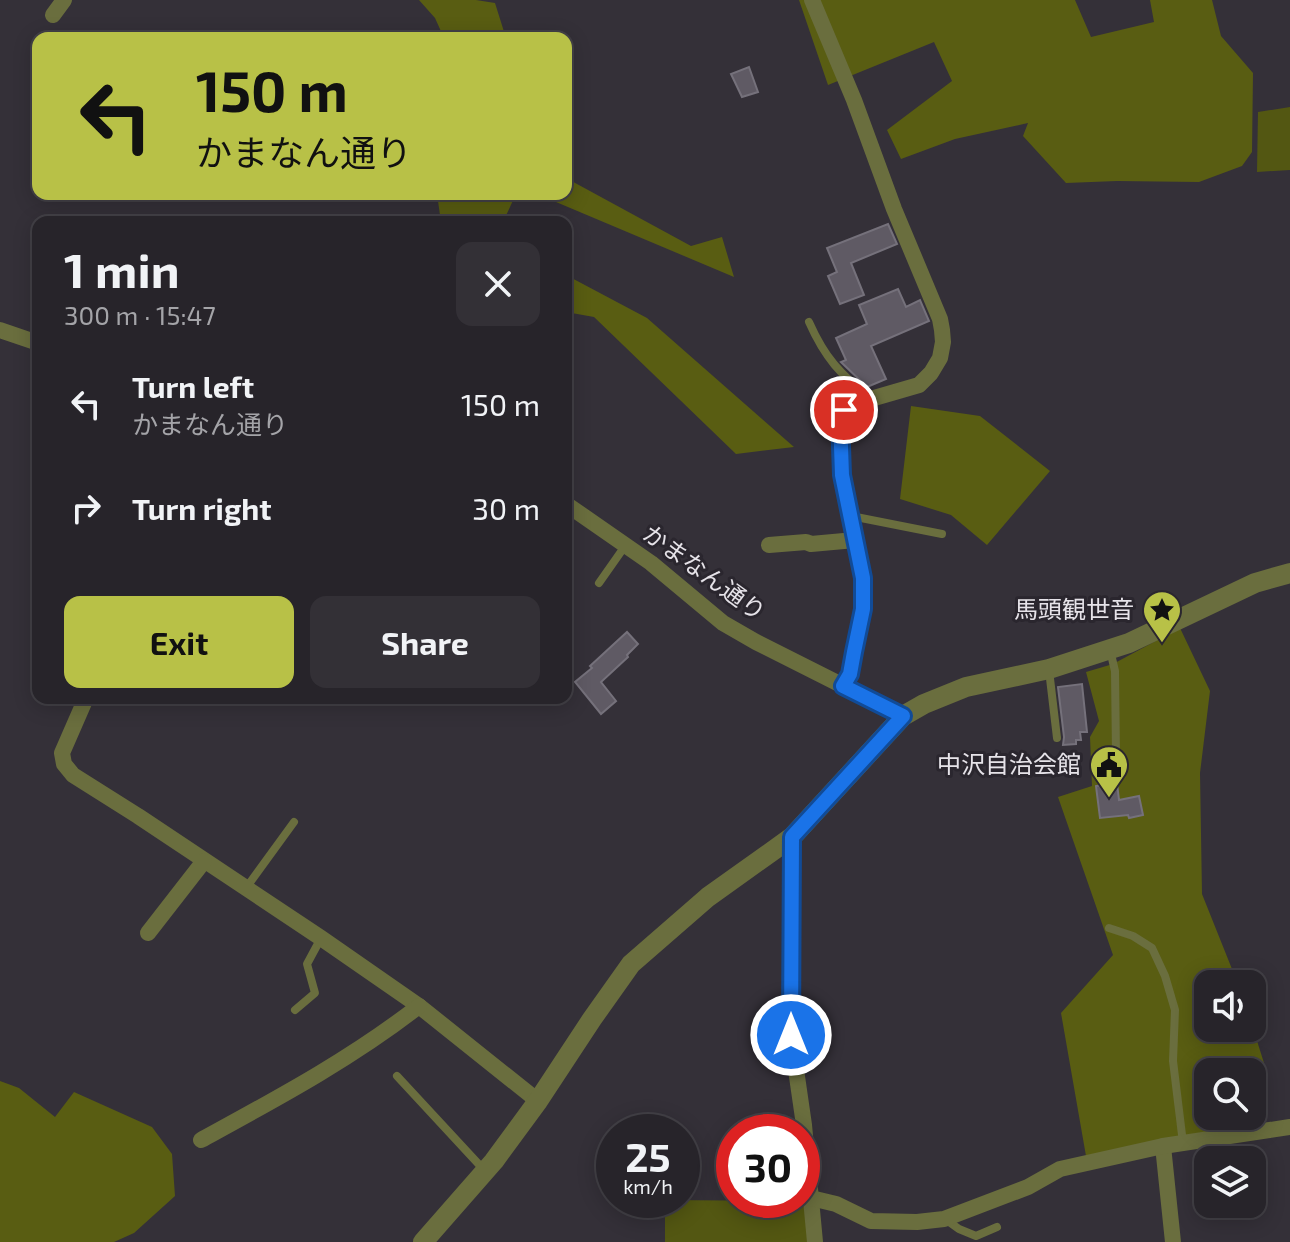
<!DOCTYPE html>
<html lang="en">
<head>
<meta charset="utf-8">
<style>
	:root { --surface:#27242a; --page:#333036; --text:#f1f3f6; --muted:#a4a4a8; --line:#434147; --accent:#b8c147 }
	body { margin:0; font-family:"Exo 2","Noto Sans JP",sans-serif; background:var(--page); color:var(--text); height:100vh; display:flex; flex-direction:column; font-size:30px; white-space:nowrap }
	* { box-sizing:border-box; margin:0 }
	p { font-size:26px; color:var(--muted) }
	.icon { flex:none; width:44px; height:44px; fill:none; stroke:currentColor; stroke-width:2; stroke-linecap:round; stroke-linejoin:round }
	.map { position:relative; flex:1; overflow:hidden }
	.sheet { position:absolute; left:32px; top:216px; width:540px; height:488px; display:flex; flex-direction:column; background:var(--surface); border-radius:16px; box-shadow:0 4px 20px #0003,0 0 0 2px var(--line) }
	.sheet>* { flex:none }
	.guide { position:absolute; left:32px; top:32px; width:540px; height:168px; border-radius:16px; box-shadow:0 4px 20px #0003,0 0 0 2px var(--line); background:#b8c147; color:#111; overflow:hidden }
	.fabs { position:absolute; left:1194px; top:970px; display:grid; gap:16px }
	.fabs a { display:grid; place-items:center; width:72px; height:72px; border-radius:16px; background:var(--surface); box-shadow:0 4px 20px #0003,0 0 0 2px var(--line); font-size:40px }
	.speed { position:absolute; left:596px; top:1114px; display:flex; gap:16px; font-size:40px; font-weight:700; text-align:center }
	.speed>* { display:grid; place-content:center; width:104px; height:104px; border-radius:50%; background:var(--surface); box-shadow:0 4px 20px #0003,0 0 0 2px var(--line); line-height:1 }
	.speed small { font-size:20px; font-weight:400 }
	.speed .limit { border:12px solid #d22; background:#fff; color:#111 }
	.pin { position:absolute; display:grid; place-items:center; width:68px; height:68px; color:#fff; margin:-34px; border:4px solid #fff; border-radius:50%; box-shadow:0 2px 8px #0007 }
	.me { position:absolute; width:88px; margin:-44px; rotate:0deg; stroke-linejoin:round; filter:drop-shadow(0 0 6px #0008) }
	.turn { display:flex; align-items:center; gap:28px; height:168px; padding:0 32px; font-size:36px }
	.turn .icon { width:104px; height:104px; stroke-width:2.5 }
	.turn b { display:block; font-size:56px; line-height:68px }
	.round { display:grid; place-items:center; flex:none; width:84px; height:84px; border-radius:16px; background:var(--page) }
	.summary { display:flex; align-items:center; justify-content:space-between; height:136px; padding:0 32px }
	h1 { font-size:48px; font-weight:700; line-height:60px }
	.cta { display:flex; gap:16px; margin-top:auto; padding:16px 32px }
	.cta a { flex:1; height:92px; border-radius:16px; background:var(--accent); color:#111; font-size:32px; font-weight:700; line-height:92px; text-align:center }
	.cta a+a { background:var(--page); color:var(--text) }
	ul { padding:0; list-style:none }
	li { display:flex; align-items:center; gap:24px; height:104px; padding:0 32px }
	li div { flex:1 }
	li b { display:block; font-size:30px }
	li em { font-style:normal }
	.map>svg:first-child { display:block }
	.green { fill:#535712 }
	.forest { fill:#595d12 }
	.building { fill:#5f5a64; stroke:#75717b; stroke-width:2 }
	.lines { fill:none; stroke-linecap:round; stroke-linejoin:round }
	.service { stroke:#6a6e3e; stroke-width:8 }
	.minor { stroke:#6a6e3e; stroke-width:16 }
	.tertiary { stroke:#6a6e3e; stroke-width:20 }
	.route-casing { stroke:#114b97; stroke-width:20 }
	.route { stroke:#1a73e8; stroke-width:14 }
	.labels { text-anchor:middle; stroke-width:6; stroke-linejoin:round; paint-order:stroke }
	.street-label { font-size:24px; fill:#e6e3e9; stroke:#2a262e }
	.poi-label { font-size:24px; fill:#e6e3e9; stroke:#2a262e; text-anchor:end }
</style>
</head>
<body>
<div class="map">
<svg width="1290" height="1242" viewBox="0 0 1290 1242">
	<rect width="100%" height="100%" fill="#343038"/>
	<g class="green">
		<polygon points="1290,107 1290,170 1257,172 1258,112"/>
		<polygon points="665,1200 806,1201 810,1242 665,1242"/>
	</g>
	<g class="forest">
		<polygon points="419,0 476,0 495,3 506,38 444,38 435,18"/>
		<polygon points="799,0 1075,0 1091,37 1154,22 1150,0 1212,0 1221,36 1253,73 1252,152 1242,166 1199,182 1117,181 1066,183 1023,136 1028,123 955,139 901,159 887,130 952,81 934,42 828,85"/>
		<polygon points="566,178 691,246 722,237 734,277 537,194 566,194"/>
		<polygon points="437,194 516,194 503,222 441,222"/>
		<polygon points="566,275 647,318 794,447 736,454 594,317 566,312"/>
		<polygon points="911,406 980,416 1050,471 987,545 951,515 900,499"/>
		<polygon points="1180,628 1210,691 1200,773 1202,894 1238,984 1208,984 1208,1028 1252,1028 1252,1025 1264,1063 1252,1089 1252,1072 1208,1072 1208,1116 1239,1116 1235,1126 1086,1156 1061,1013 1113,955 1058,797 1092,786 1090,737 1099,721 1086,672 1113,664"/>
		<polygon points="0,1081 19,1088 55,1117 74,1092 152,1127 172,1154 175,1196 134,1233 114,1242 0,1242"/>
	</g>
	<g class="building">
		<polygon points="749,67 758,92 742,97 731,74"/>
		<polygon points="888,224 897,244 851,263 864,295 840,304 828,276 837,272 827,248"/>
		<polygon points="898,289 906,307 920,300 929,321 871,346 886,379 867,387 841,362 846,360 836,338 867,324 859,305"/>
		<polygon points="627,632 638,644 627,655 628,657 601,682 616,701 601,714 575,682 592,668 590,666"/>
		<polygon points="1082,684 1087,732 1080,732 1081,740 1076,740 1076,744 1063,745 1064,737 1058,687"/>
		<polygon points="1117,783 1119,800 1139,796 1143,815 1129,818 1128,815 1100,818 1096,786"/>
	</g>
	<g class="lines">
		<g class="service">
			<path d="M809,322C825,358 840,374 871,399"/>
			<polyline points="851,516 942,534"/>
			<polyline points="599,583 625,546"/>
			<polyline points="1110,650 1115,671 1116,756"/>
			<polyline points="1049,670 1057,738"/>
			<polyline points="246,888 294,822"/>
			<polyline points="1109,928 1133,936 1152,948 1165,976 1175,1010 1173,1061 1183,1143"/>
			<polyline points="295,1010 315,993 307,964 321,938"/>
			<polyline points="397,1076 485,1171"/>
			<polyline points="945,1219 959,1229 976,1236 997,1227"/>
		</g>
		<g class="minor">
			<polyline points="812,0 854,100 894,209 940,319 942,330 943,342 940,358 931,373 919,385 850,405 844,410 840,418 842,475 863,578 863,609 850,674 843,686"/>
			<polyline points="53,15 64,0"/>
			<polyline points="0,330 38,343"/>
			<polyline points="566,504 651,563 723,623 756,642 903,716"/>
			<polyline points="769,545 806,542 811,544 855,540"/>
			<polyline points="86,698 62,753 64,764 73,775 138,816 321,938 419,1006 538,1101"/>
			<polyline points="792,837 791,1035 804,1125 815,1242"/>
			<polyline points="148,933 204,861"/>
			<path d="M201,1140C276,1099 351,1059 419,1006"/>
			<polyline points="1163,1146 1173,1242"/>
			<polyline points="811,1198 836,1204 871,1221 917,1222 944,1219 1028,1187 1060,1169 1163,1146 1290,1127"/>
		</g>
		<polyline class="tertiary" points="423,1242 494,1161 538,1101 592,1019 631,964 708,897 792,837 903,716 924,704 966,687 1049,669 1129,643 1255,583 1290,573"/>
	</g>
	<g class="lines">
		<defs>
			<polyline id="route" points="791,1035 792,837 903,716 843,686 850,674 854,652 863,609 863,578 842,475 840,418 844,410"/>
		</defs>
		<use href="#route" class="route-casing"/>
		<use href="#route" class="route"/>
	</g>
	<defs>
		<symbol id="sight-pin" viewBox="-11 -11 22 30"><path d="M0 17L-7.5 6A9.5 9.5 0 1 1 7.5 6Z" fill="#b8c147" stroke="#2a262e"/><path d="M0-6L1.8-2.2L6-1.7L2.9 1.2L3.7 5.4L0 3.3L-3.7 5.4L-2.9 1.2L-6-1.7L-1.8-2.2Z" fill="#111"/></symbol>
		<symbol id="civic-pin" viewBox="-11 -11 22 30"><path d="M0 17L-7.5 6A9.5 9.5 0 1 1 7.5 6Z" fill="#b8c147" stroke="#2a262e"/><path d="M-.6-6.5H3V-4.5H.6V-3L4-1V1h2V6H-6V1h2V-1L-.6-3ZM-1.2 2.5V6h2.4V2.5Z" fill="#111"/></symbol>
	</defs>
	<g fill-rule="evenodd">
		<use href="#sight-pin" x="1140" y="588" width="44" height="60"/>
		<use href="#civic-pin" x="1087" y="743" width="44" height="60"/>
	</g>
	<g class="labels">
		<g class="street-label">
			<text transform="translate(704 573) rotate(36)" y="8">かまなん通り</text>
		</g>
		<g class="poi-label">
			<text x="1134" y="618">馬頭観世音</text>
			<text x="1081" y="773">中沢自治会館</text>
		</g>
	</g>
</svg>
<div class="fabs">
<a><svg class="icon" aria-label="sound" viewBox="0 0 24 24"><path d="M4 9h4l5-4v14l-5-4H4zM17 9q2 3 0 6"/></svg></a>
<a><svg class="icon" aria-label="search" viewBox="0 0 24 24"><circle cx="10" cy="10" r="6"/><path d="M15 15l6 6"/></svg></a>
<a><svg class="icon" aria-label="layers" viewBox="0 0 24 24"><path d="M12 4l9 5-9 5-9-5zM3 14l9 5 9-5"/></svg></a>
</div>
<div class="speed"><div>25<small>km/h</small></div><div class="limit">30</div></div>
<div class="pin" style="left:844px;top:410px;background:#d93025"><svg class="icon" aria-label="arrive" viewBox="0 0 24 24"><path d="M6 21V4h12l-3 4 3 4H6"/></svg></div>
<svg class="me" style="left:791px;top:1035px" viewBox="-20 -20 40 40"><circle r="17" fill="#1a73e8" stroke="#fff" stroke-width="3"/><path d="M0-11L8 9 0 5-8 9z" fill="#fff"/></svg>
<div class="guide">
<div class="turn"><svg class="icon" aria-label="left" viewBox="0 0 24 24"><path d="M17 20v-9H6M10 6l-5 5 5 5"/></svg><div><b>150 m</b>かまなん通り</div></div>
</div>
<section class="sheet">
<div class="summary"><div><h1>1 min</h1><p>300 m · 15:47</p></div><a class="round"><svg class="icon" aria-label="close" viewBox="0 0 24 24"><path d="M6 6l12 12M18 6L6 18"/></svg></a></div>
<ul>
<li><svg class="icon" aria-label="left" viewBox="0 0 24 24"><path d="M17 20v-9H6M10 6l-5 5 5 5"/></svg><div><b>Turn left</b><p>かまなん通り</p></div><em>150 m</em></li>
<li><svg class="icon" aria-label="right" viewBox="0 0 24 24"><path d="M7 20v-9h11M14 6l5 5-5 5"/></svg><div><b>Turn right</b></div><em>30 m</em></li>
</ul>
<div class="cta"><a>Exit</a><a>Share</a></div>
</section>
</div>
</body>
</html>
